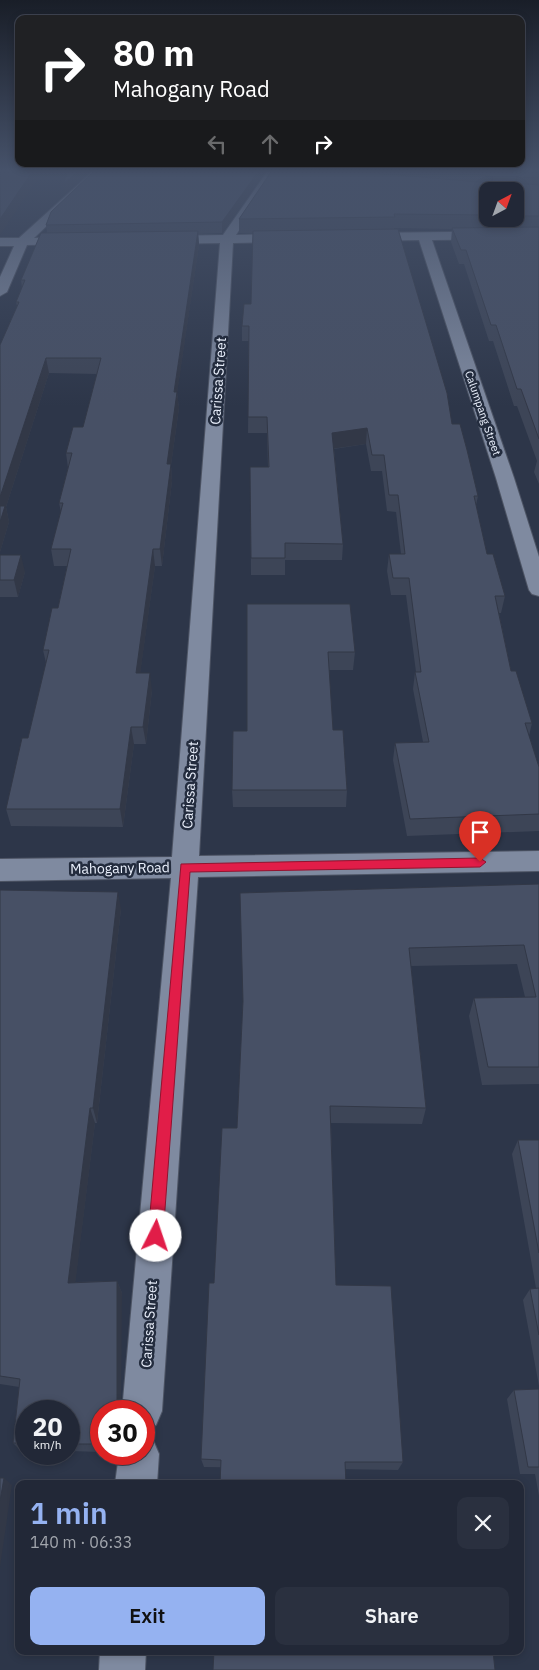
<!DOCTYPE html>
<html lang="en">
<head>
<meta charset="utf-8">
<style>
	:root { --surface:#222837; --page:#2a303f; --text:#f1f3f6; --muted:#a2a6ad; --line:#3f4452; --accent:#95b2f1 }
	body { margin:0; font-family:"IBM Plex Sans",sans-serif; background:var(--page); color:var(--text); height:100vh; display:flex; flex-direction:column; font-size:19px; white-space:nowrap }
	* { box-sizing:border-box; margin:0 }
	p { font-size:16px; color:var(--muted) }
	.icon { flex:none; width:28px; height:28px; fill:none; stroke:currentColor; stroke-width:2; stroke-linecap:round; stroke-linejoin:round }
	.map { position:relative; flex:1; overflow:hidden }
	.side { position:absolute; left:15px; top:1480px; width:509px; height:175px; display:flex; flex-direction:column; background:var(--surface); border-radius:10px; box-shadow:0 2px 8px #0003,0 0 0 1px var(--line) }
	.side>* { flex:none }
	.hud { position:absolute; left:15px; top:15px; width:510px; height:152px; border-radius:10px; box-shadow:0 2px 8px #0003,0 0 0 1px var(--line); background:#202124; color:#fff; overflow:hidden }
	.needle { width:32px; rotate:41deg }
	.tools { position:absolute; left:479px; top:182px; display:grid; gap:10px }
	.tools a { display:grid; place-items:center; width:45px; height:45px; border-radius:10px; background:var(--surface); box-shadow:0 2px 8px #0003,0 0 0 1px var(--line); font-size:25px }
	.speed { position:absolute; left:15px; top:1400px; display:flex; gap:10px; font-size:25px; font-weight:700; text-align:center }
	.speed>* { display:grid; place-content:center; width:65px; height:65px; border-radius:50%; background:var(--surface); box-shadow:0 2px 8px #0003,0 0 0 1px var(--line); line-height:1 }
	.speed small { font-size:12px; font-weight:400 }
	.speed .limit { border:8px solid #d22; background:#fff; color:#111 }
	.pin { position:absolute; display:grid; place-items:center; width:42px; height:42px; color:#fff; margin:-51px -21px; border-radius:50% 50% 50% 0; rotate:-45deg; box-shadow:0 0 5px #0007 }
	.pin .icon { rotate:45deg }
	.me { position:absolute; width:55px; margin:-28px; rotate:4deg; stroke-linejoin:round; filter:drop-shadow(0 0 4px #0008) }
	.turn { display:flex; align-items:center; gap:18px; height:105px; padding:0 15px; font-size:22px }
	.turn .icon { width:65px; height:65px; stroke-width:2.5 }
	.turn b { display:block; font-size:35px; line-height:42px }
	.lanes { display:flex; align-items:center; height:48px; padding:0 15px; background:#0003; justify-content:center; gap:25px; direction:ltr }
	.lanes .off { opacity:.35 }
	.round { display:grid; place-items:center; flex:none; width:52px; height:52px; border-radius:10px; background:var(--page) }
	.overview { display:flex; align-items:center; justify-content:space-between; height:85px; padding:0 15px }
	h1 { font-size:30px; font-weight:600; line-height:38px; color:var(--accent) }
	.cta { display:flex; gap:10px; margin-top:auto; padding:10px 15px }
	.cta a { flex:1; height:58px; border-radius:10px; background:var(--accent); color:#111; font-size:20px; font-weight:600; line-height:58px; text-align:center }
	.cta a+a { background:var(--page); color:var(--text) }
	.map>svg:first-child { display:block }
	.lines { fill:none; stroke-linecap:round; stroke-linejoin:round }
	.street-casing { stroke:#4d5464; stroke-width:2 }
	.street { fill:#7f8aa0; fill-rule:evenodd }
	.wall { fill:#3d4557; fill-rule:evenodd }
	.shaded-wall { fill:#323847 }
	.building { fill:#475065; stroke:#323847 }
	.route { fill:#e11d48; stroke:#92132f }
	.labels { text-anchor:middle; stroke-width:5; stroke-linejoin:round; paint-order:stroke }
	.far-street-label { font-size:11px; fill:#ecf2fe; stroke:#232c3e }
	.street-label { font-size:14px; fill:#ecf2fe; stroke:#232c3e }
</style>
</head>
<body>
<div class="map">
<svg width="539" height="1670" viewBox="0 0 539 1670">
	<rect width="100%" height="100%" fill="#2d3649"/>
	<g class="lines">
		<defs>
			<g id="street">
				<polygon points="92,172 103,172 34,238 72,237 78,241 76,244 27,245 7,292 0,296 0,277 14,246 0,246 0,238 19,238"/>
				<polygon points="267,172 277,172 236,235 289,234 295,238 289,242 233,243 199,856 539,851 539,871 198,877 162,1411 156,1425 144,1430 144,1411 122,1411 171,878 0,881 0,859 172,857 220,243 163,244 157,240 163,236 223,235"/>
				<polygon points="539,231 539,239 432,240 514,478 539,557 539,596 532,594 529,590 496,478 419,240 366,241 360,237 366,233"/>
				<polygon points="144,1436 153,1440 159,1454 157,1484 115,1484 119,1454 144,1454"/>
				<polygon points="100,1651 146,1651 145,1670 99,1670"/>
			</g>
		</defs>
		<use href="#street" class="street-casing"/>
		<use href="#street" class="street"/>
	</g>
	<g class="wall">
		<path d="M271,172H539V484L534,472L537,461L517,406H514L493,341H489L464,264H459L451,242L452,229L394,228L452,424L478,496L476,505L487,554L505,596L501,613H499L511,671L532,723L529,736L539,767V831L407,836L393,760L395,743L423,742L413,689L415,672H416L406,595H391L387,571L389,554H401L396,512L387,511L382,471H371L366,444L334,449L343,544L342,560H285V575H251L250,467H268L267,433H248L249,341H242V326L251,304L253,233H239V219ZM488,191H515V219H488Z"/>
		<polygon points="259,180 222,233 198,234 199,245 177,392 179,408 171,465 172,481 162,566 155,566 140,673 152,690 146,744 134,744 123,827 11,826 6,809 28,738 46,663 43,650 58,608 67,566 54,566 51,549 61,512 59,503 68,468 66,453 83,427 97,374 49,373 6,507 9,522 0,552 0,345 17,306 16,302 22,288 21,280 47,233 46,225"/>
		<polygon points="0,555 25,572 18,597 0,597"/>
		<polygon points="247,604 355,652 353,670 329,670 333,730 347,790 346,807 233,807 232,790 247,731"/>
		<polygon points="539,884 539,1084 482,1085 469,1016 474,998 525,997 517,964 411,966 426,1108 422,1124 331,1123 336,1285 403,1462 398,1470 204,1467 201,1459 214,1283 237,1128 243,1001"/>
		<polygon points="0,890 121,909 97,1123 95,1123 75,1282 117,1281 122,1293 101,1411 101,1452 69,1451 69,1411 26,1411 26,1451 21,1451 13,1443 19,1387 0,1384"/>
		<polygon points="518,1140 539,1140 539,1386 523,1300 530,1289 536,1288 512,1154"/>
		<polygon points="539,1389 539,1496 535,1474 520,1474 507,1399 514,1390"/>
	</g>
	<g class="shaded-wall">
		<polygon points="32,172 42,172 0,235 0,219"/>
		<polygon points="77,172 89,172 64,194 63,184"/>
		<polygon points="258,172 259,172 259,180 222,233 222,222"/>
		<polygon points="198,231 199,245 175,408 174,392"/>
		<polygon points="46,358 49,373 6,507 9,522 0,552 0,497"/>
		<polygon points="177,392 179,408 171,465 172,481 162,566 160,549 167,464"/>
		<polygon points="367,428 366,444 331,449 332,433"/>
		<polygon points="153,549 155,566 138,690 136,673"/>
		<polygon points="21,555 25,572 18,597 14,580"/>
		<polygon points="150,673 152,690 146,744 143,727"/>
		<polygon points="131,727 134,744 123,827 120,809"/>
		<polygon points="118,892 121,909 97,1123 93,1108"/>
		<polygon points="90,1108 95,1123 74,1294 68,1283"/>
		<polygon points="117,1281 122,1293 121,1411 117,1411"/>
		<polygon points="4,1478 12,1485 0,1567 0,1501"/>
	</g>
	<g class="building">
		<polygon points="0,172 32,172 0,219"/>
		<polygon points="68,172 77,172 63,184"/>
		<polygon points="93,172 258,172 222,222 46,225 51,212"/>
		<polygon points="271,172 363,172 490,183 493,179 492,176 443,172 539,172 539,178 517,177 515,183 539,185 539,216 515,216 515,191 488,191 488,215 394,214 395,217 239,219"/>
		<polygon points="539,227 539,439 521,389 517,389 496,325 491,325 466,250 461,250 452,228"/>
		<polygon points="398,229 447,393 452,424 460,424 467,450 478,496 474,496 487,554 493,554 505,596 495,596 511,671 516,671 532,723 525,723 539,767 539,814 410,819 395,743 429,742 415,672 421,672 409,578 393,578 389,554 405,554 398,495 389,495 384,455 372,455 367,428 332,433 343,544 285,543 285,558 251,558 250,467 269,467 267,417 248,417 249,326 242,326 244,304 251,304 253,231"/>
		<polygon points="198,231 174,392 177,392 167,464 171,464 160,549 153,549 136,673 150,673 143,727 131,727 120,809 6,809 22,738 28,738 49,650 43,650 52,608 58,608 71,549 51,549 63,503 59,503 72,453 66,453 73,427 83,427 101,358 46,358 0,497 0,345 19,302 16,302 25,280 21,280 41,233"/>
		<polygon points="0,506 5,506 0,522"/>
		<polygon points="0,555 21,555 14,580 0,580"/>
		<polygon points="247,604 350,604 355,652 328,652 333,730 343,730 347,790 232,790 233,731 247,731"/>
		<polygon points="539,884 539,1067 488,1067 474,998 536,997 524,945 409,948 426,1108 330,1106 336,1285 391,1286 403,1462 345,1462 346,1484 220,1484 221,1460 201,1459 209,1283 214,1283 222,1128 237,1128 243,1001 240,893"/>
		<polygon points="0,890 118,892 93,1108 90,1108 68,1283 117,1281 117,1411 101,1411 101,1444 69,1444 69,1411 26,1411 26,1443 13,1443 20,1379 0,1376"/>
		<polygon points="518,1140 539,1140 539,1253"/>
		<polygon points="539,1288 539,1335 530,1289"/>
		<polygon points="539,1389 539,1467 528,1467 514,1390"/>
		<polygon points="0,1478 4,1478 0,1501"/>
		<polygon points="214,1651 493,1651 495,1670 213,1670"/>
	</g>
	<linearGradient id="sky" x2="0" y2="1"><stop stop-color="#191e28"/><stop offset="0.42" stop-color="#46526a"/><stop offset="1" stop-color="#46526a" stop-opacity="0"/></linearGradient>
	<rect width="539" height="406" fill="url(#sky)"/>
	<polygon class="route" points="480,858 486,862 480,867 190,872 163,1236 161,1242 156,1244 150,1242 148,1236 181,864"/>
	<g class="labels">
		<g class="far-street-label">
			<text transform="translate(483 413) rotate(71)" y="4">Calumpang Street</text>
		</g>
		<g class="street-label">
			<text transform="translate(218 381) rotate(-86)" y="5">Carissa Street</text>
			<text transform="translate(190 785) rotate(-86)" y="5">Carissa Street</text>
			<text transform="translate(120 868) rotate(-1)" y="5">Mahogany Road</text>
			<text transform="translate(149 1324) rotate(-86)" y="5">Carissa Street</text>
		</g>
	</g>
</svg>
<div class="tools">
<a><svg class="needle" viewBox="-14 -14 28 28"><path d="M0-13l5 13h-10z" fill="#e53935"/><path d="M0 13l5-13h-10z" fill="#a2a6ad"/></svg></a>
</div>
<div class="speed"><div>20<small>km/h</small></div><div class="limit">30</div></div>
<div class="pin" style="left:480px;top:862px;background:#d93025"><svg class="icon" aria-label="arrive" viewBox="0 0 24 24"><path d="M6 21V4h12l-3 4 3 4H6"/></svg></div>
<svg class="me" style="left:156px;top:1236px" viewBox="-20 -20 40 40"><circle r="19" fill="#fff"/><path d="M0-13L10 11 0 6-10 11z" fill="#e11d48"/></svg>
<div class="hud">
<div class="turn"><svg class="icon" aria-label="right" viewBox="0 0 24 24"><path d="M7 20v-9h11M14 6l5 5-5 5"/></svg><div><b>80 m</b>Mahogany Road</div></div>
<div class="lanes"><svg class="icon off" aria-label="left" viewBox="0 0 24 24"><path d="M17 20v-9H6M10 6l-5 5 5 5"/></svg><svg class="icon off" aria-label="ahead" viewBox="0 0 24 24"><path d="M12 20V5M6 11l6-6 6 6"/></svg><svg class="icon" aria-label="right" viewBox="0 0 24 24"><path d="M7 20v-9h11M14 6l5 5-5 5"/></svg></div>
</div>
<section class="side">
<div class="overview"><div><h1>1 min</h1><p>140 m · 06:33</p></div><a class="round"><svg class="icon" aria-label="close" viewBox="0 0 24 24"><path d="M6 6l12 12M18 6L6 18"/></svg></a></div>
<div class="cta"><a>Exit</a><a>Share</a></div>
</section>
</div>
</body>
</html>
